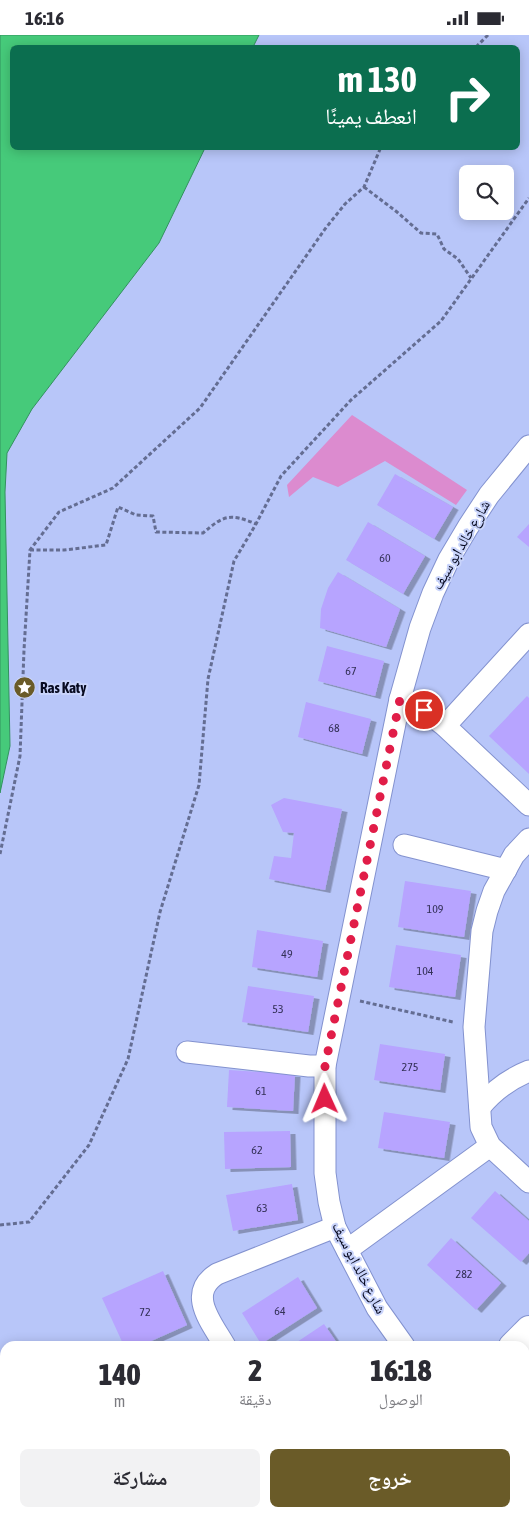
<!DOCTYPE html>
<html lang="ar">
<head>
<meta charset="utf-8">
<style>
	:root { --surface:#fff; --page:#f2f2f3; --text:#2b2b33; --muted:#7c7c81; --accent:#6a5b28 }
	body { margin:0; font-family:"Asap Condensed","Noto Naskh Arabic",sans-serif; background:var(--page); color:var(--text); direction:rtl; height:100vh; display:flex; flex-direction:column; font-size:19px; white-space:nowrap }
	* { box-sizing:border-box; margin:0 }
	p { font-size:16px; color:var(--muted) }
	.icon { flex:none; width:28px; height:28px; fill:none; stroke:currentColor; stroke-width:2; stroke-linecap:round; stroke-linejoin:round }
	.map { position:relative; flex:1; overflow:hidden; direction:ltr }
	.details { position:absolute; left:0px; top:1306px; width:530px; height:176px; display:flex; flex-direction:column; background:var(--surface); border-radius:15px 15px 0 0; box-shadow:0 2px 12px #0003; direction:rtl }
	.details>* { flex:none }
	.hud { position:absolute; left:10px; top:10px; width:510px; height:105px; border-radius:8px; box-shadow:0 2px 12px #0003; direction:rtl; background:#0b6e4f; color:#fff; overflow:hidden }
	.controls { position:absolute; left:459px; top:130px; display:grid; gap:10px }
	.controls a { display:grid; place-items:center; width:55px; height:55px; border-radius:8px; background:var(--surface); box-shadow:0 2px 12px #0003; font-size:25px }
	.pin { position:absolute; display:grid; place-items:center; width:42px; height:42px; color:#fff; margin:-21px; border:2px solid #fff; border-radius:50%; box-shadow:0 1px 5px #0007 }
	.me { position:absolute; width:55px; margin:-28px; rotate:359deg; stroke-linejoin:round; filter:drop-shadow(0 0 4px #0008) }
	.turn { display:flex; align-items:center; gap:18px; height:105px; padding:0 20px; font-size:22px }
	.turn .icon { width:65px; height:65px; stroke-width:2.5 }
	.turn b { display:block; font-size:35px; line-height:42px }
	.eta { display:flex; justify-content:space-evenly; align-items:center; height:85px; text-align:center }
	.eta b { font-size:30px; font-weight:800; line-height:35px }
	.action { display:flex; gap:10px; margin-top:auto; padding:10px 20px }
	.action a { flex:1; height:58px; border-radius:8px; background:var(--accent); color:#fff; font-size:20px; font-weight:800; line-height:58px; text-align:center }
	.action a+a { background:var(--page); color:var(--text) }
	.status { display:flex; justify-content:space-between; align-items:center; height:35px; padding:0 25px; background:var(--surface); direction:ltr }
	.status svg { height:14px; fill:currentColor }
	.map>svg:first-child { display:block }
	.green { fill:#dc8bcf }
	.water { fill:#46ca7a; stroke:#33915f }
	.building { fill:#b7a4ff; filter:url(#shadow) }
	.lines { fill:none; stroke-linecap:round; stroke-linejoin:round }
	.minor-casing { stroke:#8392cf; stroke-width:23 }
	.major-casing { stroke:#8392cf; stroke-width:28 }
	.path { stroke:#646d92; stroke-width:3; stroke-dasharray:4 2.5; stroke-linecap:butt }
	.minor { stroke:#fff; stroke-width:21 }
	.major { stroke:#fff; stroke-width:26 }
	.route { stroke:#e11d48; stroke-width:9; stroke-dasharray:0 16.2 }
	.labels { text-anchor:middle; stroke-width:4; stroke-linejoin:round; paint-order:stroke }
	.number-label { font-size:12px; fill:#343158 }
	.street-label { font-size:15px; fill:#080b21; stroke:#c9d4fb }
	.poi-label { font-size:15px; font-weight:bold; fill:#080b21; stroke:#c9d4fb; text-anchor:start }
</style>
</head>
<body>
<div class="status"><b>16:16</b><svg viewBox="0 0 49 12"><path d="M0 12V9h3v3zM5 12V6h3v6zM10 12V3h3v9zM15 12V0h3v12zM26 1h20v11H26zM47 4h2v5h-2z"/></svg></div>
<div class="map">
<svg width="529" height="1482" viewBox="0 0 529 1482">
	<defs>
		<filter id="shadow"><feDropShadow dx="5.5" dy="3" stdDeviation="0" flood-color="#0004"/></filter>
	</defs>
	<rect width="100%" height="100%" fill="#b8c6f9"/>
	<polygon class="green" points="352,380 467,455 456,470 385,426 338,452 313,442 289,462 287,450"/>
	<polygon class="water" points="0,0 259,0 253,12 12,12 12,112 205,113 159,208 32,374 7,418 5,457 10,711 0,758"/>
	<g class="building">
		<polygon points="395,439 453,472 434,504 377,470"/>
		<polygon points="368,487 425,521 403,559 346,525"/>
		<polygon points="529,489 529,512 517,502"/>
		<polygon points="338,537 400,574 386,612 320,593 321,574 328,553"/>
		<polygon points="327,611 384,626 375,661 318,646"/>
		<polygon points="527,661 529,663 529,739 489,701"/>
		<polygon points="306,667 371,684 362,719 298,702"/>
		<polygon points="284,763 342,774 325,855 269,844 274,821 291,823 294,798 283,797 271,770"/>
		<polygon points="405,846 471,856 464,902 398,892"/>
		<polygon points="257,895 323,906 317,942 252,932"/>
		<polygon points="396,910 461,920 455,962 389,952"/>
		<polygon points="248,951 314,961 308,997 242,987"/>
		<polygon points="380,1009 445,1019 440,1055 374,1045"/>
		<polygon points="229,1035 295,1039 293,1076 227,1072"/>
		<polygon points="384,1077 450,1087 444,1123 378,1113"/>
		<polygon points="290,1096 291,1132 225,1134 224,1097"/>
		<polygon points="292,1149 298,1185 233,1196 226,1160"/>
		<polygon points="495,1156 529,1186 529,1218 521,1227 471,1183"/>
		<polygon points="451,1203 501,1248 476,1275 427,1230"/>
		<polygon points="163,1236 187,1290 140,1311 124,1311 102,1263"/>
		<polygon points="298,1242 317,1273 261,1309 242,1278"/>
		<polygon points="324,1289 339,1311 291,1311"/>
		<polygon points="529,1373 529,1422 525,1418 525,1378"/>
		<polygon points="219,1478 255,1478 249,1482 223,1482"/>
		<polygon points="294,1478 320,1478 315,1482 289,1482"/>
		<polygon points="438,1478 489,1478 494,1482 443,1482"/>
	</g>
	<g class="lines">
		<defs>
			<g id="minor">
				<polyline points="400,664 424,675 445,691 529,770"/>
				<polyline points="445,691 529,599"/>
				<polyline points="529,804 514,820 494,856 487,876 482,896 474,992 481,1092 490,1111 529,1147"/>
				<polyline points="404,810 506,835"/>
				<polyline points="187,1017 309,1031 325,1031"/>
				<path d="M480,1072C494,1055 509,1044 529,1036"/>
				<polyline points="347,1215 490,1111"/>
				<path d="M225,1311C212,1288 186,1259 217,1239L335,1192"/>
				<polyline points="404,1311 377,1273 335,1192 329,1167 325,1138 325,1031 400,664 420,593 433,558 449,524 468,492 489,460 529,411"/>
			</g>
			<g id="major">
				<polyline points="512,1311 529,1294"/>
				<polyline points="525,1326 529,1321"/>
				<polyline points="353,1482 357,1478"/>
				<polyline points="380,1482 384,1478"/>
			</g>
		</defs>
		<use href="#minor" class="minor-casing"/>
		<use href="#major" class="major-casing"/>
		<g class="path">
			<polyline points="476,12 488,0"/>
			<polyline points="364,152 397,177 421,198 437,199 444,214 458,224 471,243"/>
			<path d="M30,515H64L106,510L118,472L136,480L153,481L156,497L203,498C224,480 230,478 256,489"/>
			<polyline points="0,819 20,721 24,615 30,515 59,477 113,453 200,373 325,194 345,169 364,152 381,112"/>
			<polyline points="360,966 453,987"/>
			<polyline points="0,1190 29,1187 89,1110 128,1024 160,877 199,750 208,644 234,526 256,489 281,441 351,365 441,286 529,163"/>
			<polyline points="271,1482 276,1478"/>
		</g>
		<use href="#minor" class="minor"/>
		<use href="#major" class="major"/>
	</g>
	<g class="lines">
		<polyline class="route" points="325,1064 325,1031 400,664 424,675"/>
	</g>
	<defs>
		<symbol id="sight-disc" viewBox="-11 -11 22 22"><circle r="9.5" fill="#6a5b28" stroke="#c9d4fb"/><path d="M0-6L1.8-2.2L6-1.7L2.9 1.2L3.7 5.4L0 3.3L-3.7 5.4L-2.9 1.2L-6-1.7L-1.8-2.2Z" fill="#fff"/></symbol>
	</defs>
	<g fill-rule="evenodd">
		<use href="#sight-disc" x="12" y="640" width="25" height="25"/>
	</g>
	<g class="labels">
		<g class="number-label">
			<text x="385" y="527">60</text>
			<text x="351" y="640">67</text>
			<text x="334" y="697">68</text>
			<text x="435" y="878">109</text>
			<text x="287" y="923">49</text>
			<text x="425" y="940">104</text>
			<text x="278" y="978">53</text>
			<text x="410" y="1036">275</text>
			<text x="261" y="1060">61</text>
			<text x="257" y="1119">62</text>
			<text x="262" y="1177">63</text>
			<text x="464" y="1243">282</text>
			<text x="280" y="1280">64</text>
			<text x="145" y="1281">72</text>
		</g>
		<g class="street-label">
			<text transform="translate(461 510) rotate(-60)" y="5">شارع خالد ابو سيف</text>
			<text transform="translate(359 1233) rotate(63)" y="5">شارع خالد ابو سيف</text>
		</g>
		<g class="poi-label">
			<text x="40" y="658">Ras Katy</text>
		</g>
	</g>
</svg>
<div class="controls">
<a><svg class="icon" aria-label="search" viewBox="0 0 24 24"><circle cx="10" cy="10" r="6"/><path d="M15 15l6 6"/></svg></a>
</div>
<div class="pin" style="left:424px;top:675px;background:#d93025"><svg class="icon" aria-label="arrive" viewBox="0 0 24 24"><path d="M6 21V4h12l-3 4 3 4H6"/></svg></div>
<svg class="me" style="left:325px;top:1064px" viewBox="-20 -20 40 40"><path d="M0-17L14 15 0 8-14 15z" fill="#e11d48" stroke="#fff" stroke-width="4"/></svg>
<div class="hud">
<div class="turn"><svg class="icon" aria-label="right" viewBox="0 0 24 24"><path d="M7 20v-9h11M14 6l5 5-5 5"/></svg><div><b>130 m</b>انعطف يمينًا</div></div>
</div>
<section class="details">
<div class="eta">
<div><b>16:18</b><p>الوصول</p></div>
<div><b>2</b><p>دقيقة</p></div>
<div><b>140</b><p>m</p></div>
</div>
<div class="action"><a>خروج</a><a>مشاركة</a></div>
</section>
</div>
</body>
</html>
